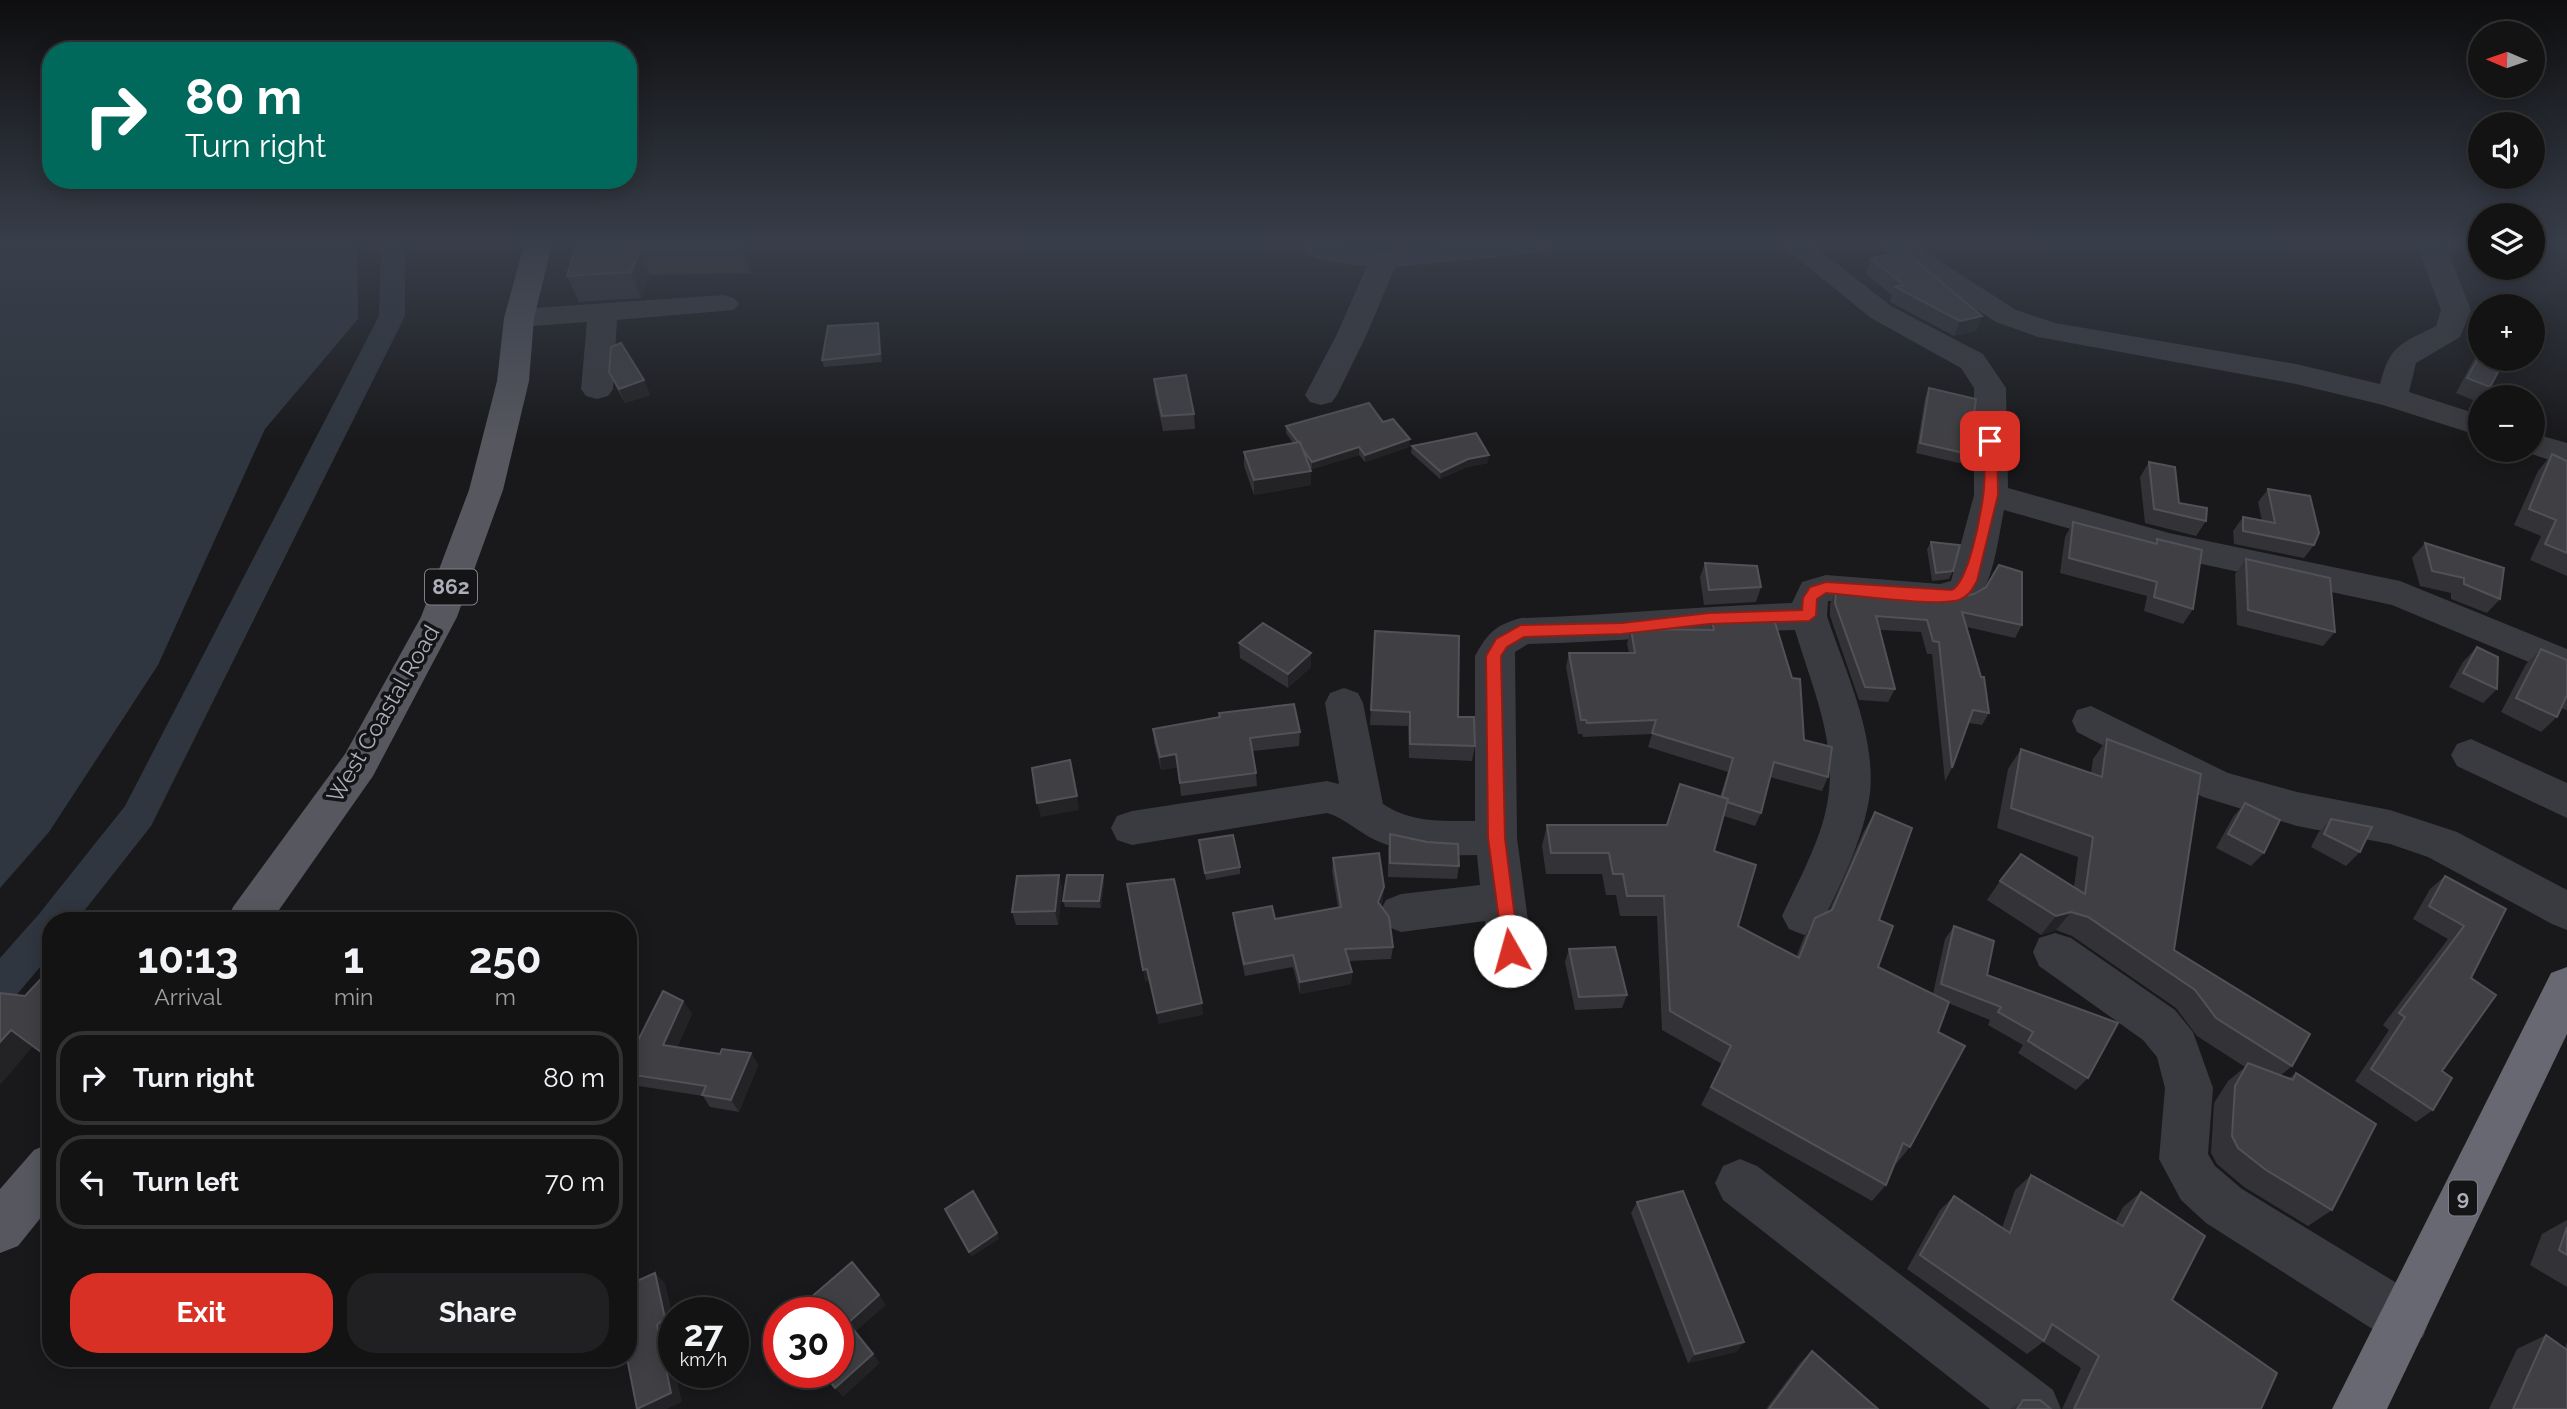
<!DOCTYPE html>
<html lang="en">
<head>
<meta charset="utf-8">
<style>
	:root { --surface:#131314; --page:#202022; --text:#f1f3f6; --muted:#9d9ea0; --line:#323234; --accent:#d93025 }
	body { margin:0; font-family:Raleway,sans-serif; background:var(--page); color:var(--text); height:100vh; display:flex; flex-direction:column; font-size:26px; white-space:nowrap }
	* { box-sizing:border-box; margin:0 }
	p { font-size:23px; color:var(--muted) }
	.icon { flex:none; width:38px; height:38px; fill:none; stroke:currentColor; stroke-width:2; stroke-linecap:round; stroke-linejoin:round }
	.map { position:relative; flex:1; overflow:hidden }
	.drawer { position:absolute; left:42px; top:912px; width:595px; height:455px; display:flex; flex-direction:column; background:var(--surface); border-radius:28px; box-shadow:0 4px 18px #0003,0 0 0 2px var(--line) }
	.drawer>* { flex:none }
	.top-card { position:absolute; left:42px; top:42px; width:595px; height:147px; border-radius:28px; box-shadow:0 4px 18px #0003,0 0 0 2px var(--line); background:#00695c; color:#fff; overflow:hidden }
	.needle { width:46px; rotate:272deg }
	.fabs { position:absolute; left:2468px; top:21px; display:grid; gap:14px }
	.fabs a { display:grid; place-items:center; width:77px; height:77px; border-radius:50%; background:var(--surface); box-shadow:0 4px 18px #0003,0 0 0 2px var(--line); font-size:35px }
	.speed { position:absolute; left:658px; top:1297px; display:flex; gap:14px; font-size:35px; font-weight:700; text-align:center }
	.speed>* { display:grid; place-content:center; width:91px; height:91px; border-radius:50%; background:var(--surface); box-shadow:0 4px 18px #0003,0 0 0 2px var(--line); line-height:1 }
	.speed small { font-size:18px; font-weight:400 }
	.speed .limit { border:10px solid #d22; background:#fff; color:#111 }
	.pin { position:absolute; display:grid; place-items:center; width:60px; height:60px; color:#fff; margin:-30px; border-radius:14px; box-shadow:0 4px 10px #0006 }
	.me { position:absolute; width:77px; margin:-38px; rotate:353deg; stroke-linejoin:round; filter:drop-shadow(0 0 5px #0008) }
	.turn { display:flex; align-items:center; gap:24px; height:147px; padding:0 28px; font-size:32px }
	.turn .icon { width:91px; height:91px; stroke-width:2.5 }
	.turn b { display:block; font-size:49px; line-height:60px }
	.eta { display:flex; justify-content:space-evenly; align-items:center; height:119px; text-align:center }
	.eta b { font-size:42px; font-weight:700; line-height:49px }
	.primary-button { display:flex; gap:14px; margin-top:auto; padding:14px 28px }
	.primary-button a { flex:1; height:80px; border-radius:28px; background:var(--accent); color:#fff; font-size:28px; font-weight:700; line-height:80px; text-align:center }
	.primary-button a+a { background:var(--page); color:var(--text) }
	ul { padding:0; list-style:none }
	li { display:flex; align-items:center; gap:21px; height:94px; margin:0 14px 10px; padding:0 14px; border:4px solid var(--line); border-radius:28px }
	li div { flex:1 }
	li b { display:block; font-size:26px }
	li em { font-style:normal }
	.map>svg:first-child { display:block }
	.water { fill:#2f363f }
	.lines { fill:none; stroke-linecap:round; stroke-linejoin:round }
	.canal { fill:#2f363f; fill-rule:evenodd }
	.minor { fill:#3a3b40; fill-rule:evenodd }
	.major { fill:#56575f; fill-rule:evenodd }
	.highway { fill:#676871; fill-rule:evenodd }
	.wall { fill:#333236 }
	.shaded-wall { fill:#232325 }
	.building { fill:#404044; stroke:#515157; stroke-width:2 }
	.route { fill:#d93025; stroke:#8d1f18; stroke-width:2 }
	.labels { text-anchor:middle; stroke-width:7; stroke-linejoin:round; paint-order:stroke }
	.shield { fill:#141416; stroke:#7e8089; stroke-width:2 }
	.shield-label { font-size:21px; font-weight:bold; fill:#acafba }
	.street-label { font-size:23px; fill:#acafba; stroke:#141416 }
</style>
</head>
<body>
<div class="map">
<svg width="2567" height="1409" viewBox="0 0 2567 1409">
	<rect width="100%" height="100%" fill="#19191b"/>
	<polygon class="water" points="0,245 357,245 358,319 265,429 158,665 49,832 0,888"/>
	<g class="lines">
		<polygon class="canal" points="381,245 405,245 405,316 151,826 77,920 51,920 51,954 14,998 0,1003 0,958 39,914 125,806 379,316"/>
		<g class="minor">
			<path d="M1298,245H1339L1384,251L1450,245H1553L1549,251L1539,253L1395,267L1366,336L1337,395L1332,402L1321,405L1310,402L1305,395L1336,336L1367,266C1347,264 1310,263 1298,245Z"/>
			<path d="M1781,245H1813L1891,306L1983,354L2006,388L2008,488L2169,533L2400,581L2567,649V678L2392,605L2169,557L2004,510C1999,534 1994,580 1978,598C1958,619 1858,603 1828,601L1827,616C1845,671 1876,734 1870,793C1864,839 1839,888 1819,929L1804,935L1789,929L1782,916C1800,877 1825,834 1829,791C1835,736 1810,681 1795,630C1706,632 1617,642 1528,644L1515,652L1517,838L1532,951L1526,965L1510,970L1494,965L1488,951L1485,921L1401,932L1386,926L1379,913L1386,900L1401,894L1480,885L1477,855C1442,856 1408,855 1375,840C1358,832 1345,818 1327,813L1132,845L1117,840L1111,828L1117,816L1132,811L1327,781L1339,784L1325,703L1330,693L1344,688L1358,693L1363,703L1383,804C1412,823 1442,821 1475,821V656C1488,633 1495,625 1521,618C1611,615 1701,606 1792,603L1802,582L1826,575L1940,584L1951,581L1974,495V388L1961,368L1871,318Z"/>
			<path d="M1881,245H1915L2016,310L2055,323L2296,364L2380,384C2390,344 2401,344 2436,326L2441,310L2417,245H2445L2471,310L2460,337L2416,363L2409,392L2480,415V436L2383,405L2296,384L2038,337L1996,322L1885,251Z"/>
			<polygon points="724,295 734,298 739,304 734,310 617,320 613,389 608,396 597,399 586,396 581,389 587,322 519,327 508,324 504,318 508,312 519,309"/>
			<polygon points="2532,433 2567,443 2567,466 2520,450 2532,450"/>
			<polygon points="2091,706 2228,773 2297,792 2390,810 2457,832 2567,890 2567,930 2552,924 2428,857 2390,844 2297,826 2203,797 2077,732 2072,721 2077,710"/>
			<polygon points="2471,739 2567,783 2567,818 2457,766 2451,755 2457,744"/>
			<polygon points="2055,933 2071,938 2175,1010 2193,1032 2213,1088 2208,1154 2215,1166 2242,1189 2423,1299 2430,1318 2423,1337 2404,1344 2385,1337 2206,1223 2181,1200 2159,1159 2165,1088 2157,1057 2143,1040 2039,966 2033,952 2039,938"/>
			<polygon points="1740,1159 1757,1166 2053,1390 2061,1409 1990,1409 1723,1200 1715,1183 1723,1166"/>
		</g>
		<g class="major">
			<polygon points="524,245 552,245 534,318 529,381 503,490 457,617 373,776 272,920 227,920 233,907 345,754 421,617 469,490 497,381 504,318"/>
			<polygon points="51,1143 51,1205 18,1246 0,1253 0,1189 34,1150"/>
		</g>
		<polygon class="highway" points="2567,967 2567,1034 2387,1409 2332,1409 2551,973"/>
	</g>
	<g class="wall">
		<polygon points="576,245 751,245 750,273 650,275 641,298 579,302 567,276"/>
		<polygon points="1871,259 1982,316 1976,331 1954,336 1890,302 1892,295 1866,274"/>
		<polygon points="880,331 882,362 824,367 822,360"/>
		<polygon points="2480,348 2480,359 2490,387 2482,397 2480,397 2478,402 2456,393"/>
		<polygon points="609,372 644,380 650,395 625,403 616,387"/>
		<polygon points="1154,379 1194,414 1195,429 1163,431 1155,394"/>
		<polygon points="1929,388 1968,454 1963,464 1916,453 1925,398"/>
		<polygon points="1383,422 1409,447 1365,462 1359,455 1312,469 1309,465 1311,471 1311,485 1254,495 1244,466 1244,452 1293,443 1286,433 1286,426"/>
		<polygon points="1412,446 1488,463 1467,467 1440,479 1411,453"/>
		<polygon points="2552,454 2567,461 2567,576 2530,560 2541,536 2514,525 2538,471"/>
		<polygon points="2149,462 2179,503 2206,521 2196,536 2145,523 2140,477"/>
		<polygon points="2268,489 2314,545 2304,558 2234,544 2233,531 2243,517 2262,521 2258,502"/>
		<polygon points="2073,522 2154,543 2157,539 2193,609 2183,624 2144,611 2147,596 2060,573 2065,537"/>
		<polygon points="1931,542 1953,571 1949,579 1932,581 1927,549"/>
		<polygon points="2425,543 2500,599 2487,613 2451,599 2451,593 2420,586 2412,558"/>
		<polygon points="2246,559 2335,632 2323,646 2237,625 2235,574"/>
		<polygon points="1705,563 1761,587 1756,602 1704,605 1700,577"/>
		<polygon points="1836,591 1913,598 2022,625 2015,638 1967,627 1989,713 1982,725 1969,723 1952,768 1945,781 1932,654 1927,654 1921,632 1880,630 1895,689 1888,702 1859,700 1830,616 1830,604"/>
		<polygon points="1712,622 1804,740 1828,777 1822,791 1770,777 1761,813 1755,826 1724,816 1714,851 1738,926 1796,957 1804,937 1815,918 1829,911 1863,833 1875,812 1879,920 1878,967 1933,994 1945,939 1954,926 1987,975 2088,1078 2076,1090 2018,1053 2023,1045 1988,1025 1990,1020 1948,1003 1938,1032 1910,1147 1896,1164 1895,1163 1886,1185 1872,1201 1701,1105 1722,1064 1662,1030 1657,916 1620,916 1616,895 1606,895 1602,874 1546,874 1542,846 1547,825 1666,825 1680,784 1720,797 1728,772 1648,747 1652,734 1583,737 1582,734 1578,734 1566,667 1569,653 1629,653 1627,644 1631,629 1710,630"/>
		<polygon points="1375,631 1458,717 1475,746 1472,761 1409,758 1408,726 1370,725"/>
		<polygon points="1239,643 1311,653 1311,667 1288,688 1240,658"/>
		<polygon points="2477,647 2497,689 2483,703 2449,687 2463,662"/>
		<polygon points="2541,649 2567,660 2567,710 2561,708 2557,717 2541,732 2501,712 2526,664"/>
		<polygon points="1153,729 1300,732 1299,746 1253,751 1256,773 1257,786 1181,796 1178,767 1161,770 1154,742"/>
		<polygon points="2107,739 2174,950 2292,1066 2281,1075 2289,1078 2296,1073 2332,1210 2308,1226 2244,1187 2217,1164 2211,1153 2214,1103 2228,1081 2245,1067 2197,1036 2176,1008 2072,936 2056,930 2041,935 1987,900 2000,881 2074,887 2078,857 1997,828 2008,769 2021,749 2091,773 2093,759"/>
		<polygon points="2245,803 2264,853 2251,866 2216,848 2233,817"/>
		<polygon points="2331,819 2360,852 2346,866 2311,847 2318,833"/>
		<polygon points="1390,834 1459,866 1457,879 1388,877 1388,848"/>
		<polygon points="1199,840 1240,867 1240,874 1206,880"/>
		<polygon points="1333,858 1383,900 1381,906 1393,947 1391,959 1349,961 1352,972 1351,984 1300,994 1293,967 1245,976 1234,925 1233,913 1275,919 1338,907 1332,871"/>
		<polygon points="1059,875 1062,889 1058,925 1016,925 1012,912"/>
		<polygon points="1103,875 1104,882 1101,908 1065,907 1063,901"/>
		<polygon points="2445,876 2506,909 2471,978 2442,1071 2433,1110 2416,1122 2355,1081 2389,1030 2383,1025 2448,939 2413,919 2430,889"/>
		<polygon points="1569,949 1627,995 1622,1008 1575,1010 1565,962"/>
		<polygon points="683,1001 692,1014 677,1047 720,1054 751,1053 758,1065 739,1112 710,1107 703,1096 632,1085 628,1081 628,1060"/>
		<polygon points="2031,1175 2115,1222 2123,1207 2141,1192 2172,1300 2261,1409 2062,1409 2081,1368 2043,1342 2027,1354 1907,1269 1940,1210 1954,1196 2002,1228 2015,1190"/>
		<polygon points="1637,1202 1744,1342 1736,1352 1688,1363 1631,1213"/>
		<polygon points="2567,1220 2567,1287 2530,1265 2542,1234"/>
		<polygon points="2546,1335 2565,1348 2567,1342 2567,1409 2489,1409 2517,1349"/>
		<polygon points="1812,1351 1878,1409 1766,1409 1800,1363"/>
		<polygon points="2023,1400 2051,1409 2010,1409"/>
	</g>
	<g class="shaded-wall">
		<polygon points="741,245 751,245 750,273 741,248"/>
		<polygon points="640,249 650,275 641,298 631,272"/>
		<polygon points="1982,316 1976,331 1954,336 1960,321"/>
		<polygon points="878,323 880,331 882,362 880,354"/>
		<polygon points="644,380 650,395 625,403 619,389"/>
		<polygon points="1410,439 1409,447 1365,462 1365,455"/>
		<polygon points="1359,447 1359,455 1312,469 1312,462"/>
		<polygon points="1489,455 1488,463 1467,467 1440,479 1441,472 1468,459"/>
		<polygon points="1311,471 1311,485 1254,495 1254,480"/>
		<polygon points="1311,653 1311,667 1288,688 1288,674"/>
		<polygon points="1176,754 1178,767 1161,770 1160,757"/>
		<polygon points="1077,796 1079,810 1041,817 1037,803"/>
		<polygon points="1059,875 1062,889 1058,925 1055,911"/>
		<polygon points="1103,875 1104,882 1101,908 1099,901"/>
		<polygon points="1384,887 1383,900 1377,914 1378,902"/>
		<polygon points="2071,912 2056,930 2041,935 2056,916"/>
		<polygon points="1147,969 1149,981 1145,982 1143,970"/>
		<polygon points="1352,972 1351,984 1300,994 1300,982"/>
		<polygon points="683,1001 692,1014 672,1057 663,1045"/>
		<polygon points="1202,1003 1203,1015 1158,1024 1157,1013"/>
		<polygon points="11,1030 34,1045 0,1085 0,1042"/>
		<polygon points="51,1049 51,1059 45,1055"/>
		<polygon points="751,1053 758,1065 739,1112 731,1100"/>
		<polygon points="997,1233 999,1239 971,1257 969,1252"/>
		<polygon points="655,1273 665,1283 674,1321 674,1328 667,1335 674,1365 674,1372 675,1372 682,1402 667,1409 639,1409 657,1325"/>
		<polygon points="879,1295 886,1305 855,1332 848,1323"/>
		<polygon points="1744,1342 1736,1352 1688,1363 1695,1354"/>
		<polygon points="873,1354 880,1363 843,1397 835,1388"/>
		<polygon points="597,1358 615,1358 604,1364"/>
	</g>
	<g class="building">
		<polygon points="576,245 741,245 741,248 640,249 631,272 567,276"/>
		<polygon points="1903,250 1982,316 1960,321 1895,287 1904,285 1871,259"/>
		<polygon points="2510,298 2525,306 2505,306"/>
		<polygon points="878,323 880,354 822,360 828,326"/>
		<polygon points="621,343 644,380 619,389 609,372 611,347"/>
		<polygon points="2480,355 2480,359 2505,359 2490,387 2467,378"/>
		<polygon points="1186,375 1194,414 1162,416 1154,379"/>
		<polygon points="1929,388 1976,399 1968,454 1920,443"/>
		<polygon points="1369,403 1383,422 1393,419 1410,439 1365,455 1359,447 1312,462 1302,448 1300,442 1298,442 1286,426"/>
		<polygon points="1476,433 1489,455 1468,459 1441,472 1412,446"/>
		<polygon points="1300,442 1311,471 1254,480 1244,452"/>
		<polygon points="2552,454 2567,461 2567,553 2545,544 2556,520 2529,509"/>
		<polygon points="2149,462 2175,467 2179,503 2207,508 2206,521 2154,509"/>
		<polygon points="2268,489 2310,496 2319,533 2314,545 2243,531 2243,517 2275,523"/>
		<polygon points="2073,522 2157,544 2157,539 2202,550 2193,609 2154,597 2157,582 2069,558"/>
		<polygon points="1931,542 1960,545 1953,571 1936,573"/>
		<polygon points="2425,543 2504,568 2500,599 2464,584 2464,578 2432,571"/>
		<polygon points="2246,559 2330,578 2335,632 2248,610"/>
		<polygon points="1705,563 1757,566 1761,587 1709,590"/>
		<polygon points="1999,565 2022,572 2022,625 1962,612 1981,677 1984,677 1989,713 1973,710 1952,768 1939,642 1933,641 1927,620 1876,616 1895,689 1865,687 1835,603 1836,591 1913,598 1958,597 1974,594 1986,587"/>
		<polygon points="1774,619 1792,678 1800,679 1804,740 1832,747 1828,777 1774,762 1761,813 1727,802 1728,799 1722,797 1733,758 1652,733 1656,720 1587,723 1586,720 1581,720 1569,653 1635,653 1631,629 1714,630 1712,622"/>
		<polygon points="1263,623 1311,653 1288,674 1239,643"/>
		<polygon points="1375,631 1459,636 1458,717 1474,717 1475,746 1410,744 1410,712 1371,710"/>
		<polygon points="2477,647 2498,657 2497,689 2463,673"/>
		<polygon points="2541,649 2567,660 2567,695 2557,717 2516,698"/>
		<polygon points="1294,704 1300,732 1250,738 1256,773 1180,783 1176,754 1160,757 1153,729 1220,717 1219,713"/>
		<polygon points="2107,739 2201,774 2174,950 2310,1034 2292,1066 2216,1018 2195,990 2088,917 2071,912 2056,916 2000,881 2021,854 2085,894 2093,837 2011,808 2021,749 2102,777"/>
		<polygon points="1070,760 1077,796 1037,803 1032,768"/>
		<polygon points="1680,784 1728,799 1714,851 1756,865 1738,926 1799,958 1815,918 1832,910 1875,812 1912,828 1879,920 1893,926 1878,967 1949,1002 1938,1032 1965,1046 1910,1147 1903,1143 1886,1185 1711,1087 1731,1046 1670,1011 1664,896 1627,896 1623,874 1613,874 1609,853 1551,853 1547,825 1667,825"/>
		<polygon points="2245,803 2280,820 2264,853 2228,834"/>
		<polygon points="2331,819 2372,827 2360,852 2324,834"/>
		<polygon points="1390,834 1427,842 1458,844 1459,866 1390,863"/>
		<polygon points="1233,835 1240,867 1205,873 1199,840"/>
		<polygon points="1379,853 1384,887 1378,902 1389,917 1393,947 1345,949 1352,972 1300,982 1293,955 1244,964 1233,913 1272,906 1275,919 1341,907 1333,858"/>
		<polygon points="1059,875 1055,911 1012,912 1017,876"/>
		<polygon points="1067,875 1103,875 1099,901 1063,901"/>
		<polygon points="2445,876 2506,909 2471,978 2496,995 2442,1071 2452,1078 2433,1110 2371,1069 2405,1017 2399,1013 2464,926 2429,906"/>
		<polygon points="1174,879 1202,1003 1157,1013 1147,969 1143,970 1127,884"/>
		<polygon points="1954,926 1994,941 1987,975 2118,1023 2088,1078 2028,1041 2033,1032 1998,1012 2001,1007 1941,984"/>
		<polygon points="1615,947 1627,995 1579,997 1569,949"/>
		<polygon points="51,968 51,1049 45,1055 11,1030 0,1042 0,993 25,996"/>
		<polygon points="663,991 683,1001 663,1045 720,1054 722,1049 751,1053 731,1100 702,1095 706,1086 628,1074 628,1060"/>
		<polygon points="2248,1063 2293,1080 2296,1073 2376,1124 2332,1210 2266,1170 2238,1148 2232,1136 2235,1086"/>
		<polygon points="2031,1175 2123,1226 2141,1192 2205,1236 2172,1300 2277,1373 2261,1409 2074,1409 2099,1356 2052,1324 2044,1341 1920,1255 1954,1196 2010,1233"/>
		<polygon points="973,1191 997,1233 969,1252 945,1209"/>
		<polygon points="1683,1191 1744,1342 1695,1354 1637,1202"/>
		<polygon points="2567,1227 2567,1255 2559,1250"/>
		<polygon points="852,1262 879,1295 848,1323 873,1354 835,1388 823,1372 838,1372 838,1312 794,1312"/>
		<polygon points="655,1273 665,1318 657,1325 671,1393 637,1409 627,1358 628,1358 628,1285"/>
		<polygon points="2546,1335 2567,1350 2567,1409 2513,1409"/>
		<polygon points="1812,1351 1878,1409 1769,1409"/>
		<polygon points="2023,1400 2040,1400 2051,1409 2017,1409"/>
	</g>
	<linearGradient id="sky" x2="0" y2="1"><stop stop-color="#0e0e0f"/><stop offset="0.55" stop-color="#383e4a"/><stop offset="1" stop-color="#383e4a" stop-opacity="0"/></linearGradient>
	<rect width="2567" height="442" fill="url(#sky)"/>
	<path class="route" d="M1990,437L1997,441L1998,495L1977,581C1972,590 1969,596 1959,600C1936,607 1855,595 1826,593L1817,599L1816,616L1809,621L1709,624L1622,634L1524,637L1507,647L1501,656L1505,838L1519,951L1517,957L1510,959L1504,957L1488,838L1486,656L1496,639L1521,625L1622,623L1709,613L1802,610L1803,598L1810,587L1826,582L1952,590C1969,580 1980,518 1983,497C1986,479 1984,459 1984,441Z"/>
	<g class="labels">
		<g class="shield">
			<rect x="425" y="569.5" width="52" height="35" rx="5"/>
			<rect x="2449" y="1180.5" width="28" height="35" rx="5"/>
		</g>
		<g class="shield-label">
			<text x="451" y="594">862</text>
			<text x="2463" y="1205">9</text>
		</g>
		<g class="street-label">
			<text transform="translate(383 714) rotate(-60)" y="8">West Coastal Road</text>
		</g>
	</g>
</svg>
<div class="fabs">
<a><svg class="needle" viewBox="-14 -14 28 28"><path d="M0-13l5 13h-10z" fill="#e53935"/><path d="M0 13l5-13h-10z" fill="#9d9ea0"/></svg></a>
<a><svg class="icon" aria-label="sound" viewBox="0 0 24 24"><path d="M4 9h4l5-4v14l-5-4H4zM17 9q2 3 0 6"/></svg></a>
<a><svg class="icon" aria-label="layers" viewBox="0 0 24 24"><path d="M12 4l9 5-9 5-9-5zM3 14l9 5 9-5"/></svg></a>
<a>+</a>
<a>−</a>
</div>
<div class="speed"><div>27<small>km/h</small></div><div class="limit">30</div></div>
<div class="pin" style="left:1990px;top:441px;background:#d93025"><svg class="icon" aria-label="arrive" viewBox="0 0 24 24"><path d="M6 21V4h12l-3 4 3 4H6"/></svg></div>
<svg class="me" style="left:1510px;top:951px" viewBox="-20 -20 40 40"><circle r="19" fill="#fff"/><path d="M0-13L10 11 0 6-10 11z" fill="#d93025"/></svg>
<div class="top-card">
<div class="turn"><svg class="icon" aria-label="right" viewBox="0 0 24 24"><path d="M7 20v-9h11M14 6l5 5-5 5"/></svg><div><b>80 m</b>Turn right</div></div>
</div>
<section class="drawer">
<div class="eta">
<div><b>10:13</b><p>Arrival</p></div>
<div><b>1</b><p>min</p></div>
<div><b>250</b><p>m</p></div>
</div>
<ul>
<li><svg class="icon" aria-label="right" viewBox="0 0 24 24"><path d="M7 20v-9h11M14 6l5 5-5 5"/></svg><div><b>Turn right</b></div><em>80 m</em></li>
<li><svg class="icon" aria-label="left" viewBox="0 0 24 24"><path d="M17 20v-9H6M10 6l-5 5 5 5"/></svg><div><b>Turn left</b></div><em>70 m</em></li>
</ul>
<div class="primary-button"><a>Exit</a><a>Share</a></div>
</section>
</div>
</body>
</html>
